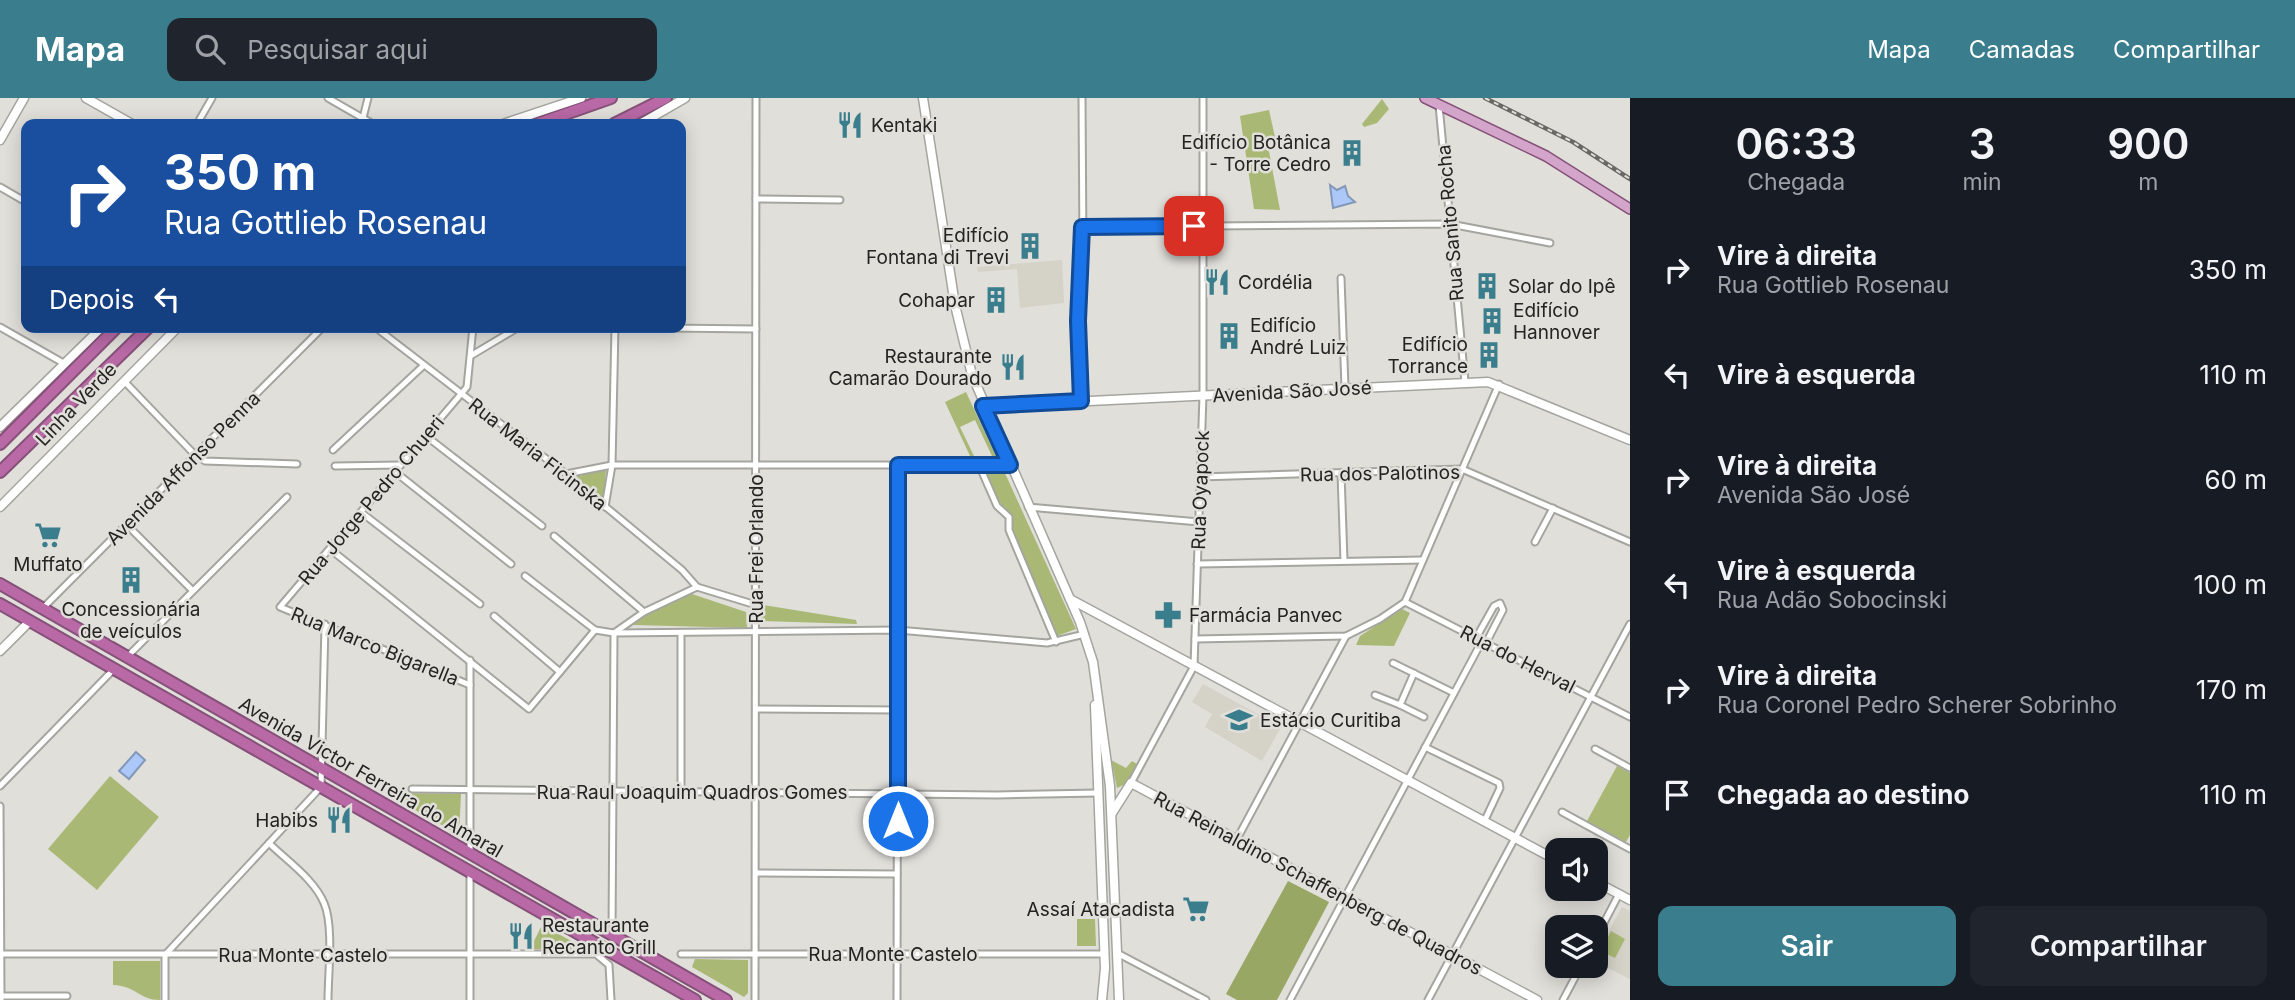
<!DOCTYPE html>
<html lang="pt">
<head>
<meta charset="utf-8">
<style>
	:root { --surface:#171b24; --page:#20242c; --text:#f1f3f6; --muted:#9ea1a6; --accent:#3a7d8d }
	body { margin:0; font-family:Inter,sans-serif; background:var(--page); color:var(--text); height:100vh; display:flex; flex-direction:column; font-size:26px; white-space:nowrap }
	* { box-sizing:border-box; margin:0 }
	p { font-size:23px; color:var(--muted) }
	.icon { flex:none; width:38px; height:38px; fill:none; stroke:currentColor; stroke-width:2; stroke-linecap:round; stroke-linejoin:round }
	.map { position:relative; flex:1; overflow:hidden }
	.details { display:flex; flex-direction:column; background:var(--surface); width:665px }
	.details>* { flex:none }
	.banner { position:absolute; left:21px; top:21px; width:665px; height:214px; border-radius:14px; box-shadow:0 4px 18px #0003; background:#1a4fa0; color:#fff; overflow:hidden }
	.controls { position:absolute; left:1545px; top:740px; display:grid; gap:14px }
	.controls a { display:grid; place-items:center; width:63px; height:63px; border-radius:14px; background:var(--surface); box-shadow:0 4px 18px #0003; font-size:35px }
	.pin { position:absolute; display:grid; place-items:center; width:60px; height:60px; color:#fff; margin:-30px; border-radius:14px; box-shadow:0 4px 10px #0006 }
	.me { position:absolute; width:77px; margin:-38px; rotate:0deg; stroke-linejoin:round; filter:drop-shadow(0 0 5px #0008) }
	.turn { display:flex; align-items:center; gap:24px; height:147px; padding:0 28px; font-size:32px }
	.turn .icon { width:91px; height:91px; stroke-width:2.5 }
	.turn b { display:block; font-size:49px; line-height:60px }
	.then { display:flex; align-items:center; height:66px; padding:0 28px; background:#0003; gap:14px; font-size:26px }
	.eta { display:flex; justify-content:space-evenly; align-items:center; height:119px; text-align:center }
	.eta b { font-size:42px; font-weight:600; line-height:49px }
	.action { display:flex; gap:14px; margin-top:auto; padding:14px 28px }
	.action a { flex:1; height:80px; border-radius:14px; background:var(--accent); color:#fff; font-size:28px; font-weight:600; line-height:80px; text-align:center }
	.action a+a { background:var(--page); color:var(--text) }
	ul { padding:0; list-style:none }
	li { display:flex; align-items:center; gap:21px; height:105px; padding:0 28px }
	li div { flex:1 }
	li b { display:block; font-size:26px }
	li em { font-style:normal }
	header { display:flex; align-items:center; gap:42px; box-sizing:border-box; height:98px; padding:0 35px; background:var(--accent); color:#fff }
	header strong { font-size:33px }
	nav { display:flex; gap:38px; margin-inline-start:auto; font-size:24px }
	.search { width:490px; height:63px; background:var(--page); display:flex; align-items:center; gap:18px; box-sizing:border-box; padding:0 24px; border-radius:14px; color:var(--muted); font-size:26px }
	main { display:flex; flex:1; min-height:0 }
	.map>svg:first-child { display:block }
	.built { fill:#d5d2c7 }
	.green { fill:#a9b975 }
	.forest { fill:#98a763 }
	.water { fill:#abc8f8; stroke:#8397b8; stroke-width:2 }
	.lines { fill:none; stroke-linecap:round; stroke-linejoin:round }
	.street-casing { stroke:#a5a59f; stroke-width:9 }
	.secondary-casing { stroke:#a5a59f; stroke-width:11 }
	.primary-casing { stroke:#855178; stroke-width:12 }
	.highway-casing { stroke:#855178; stroke-width:14 }
	.street { stroke:#fff; stroke-width:5 }
	.secondary { stroke:#fff; stroke-width:8 }
	.primary { stroke:#d4a5ca; stroke-width:9 }
	.highway { stroke:#b869a6; stroke-width:10 }
	.rail-casing { stroke:#696864; stroke-width:4.5 }
	.rail { stroke:#e0dfda; stroke-width:2; stroke-dasharray:5; stroke-linecap:butt }
	.route-casing { stroke:#114b97; stroke-width:18 }
	.route { stroke:#1a73e8; stroke-width:12 }
	.labels { text-anchor:middle; stroke-width:5; stroke-linejoin:round; paint-order:stroke }
	.poi-label { font-size:19px; fill:#252422; stroke:#e0dfda; text-anchor:start }
	.street-label { font-size:19px; fill:#252422; stroke:#e0dfda }
</style>
</head>
<body>
<header>
<strong>Mapa</strong>
<div class="search"><svg class="icon" aria-label="search" viewBox="0 0 24 24"><circle cx="10" cy="10" r="6"/><path d="M15 15l6 6"/></svg>Pesquisar aqui</div>
<nav><a>Mapa</a><a>Camadas</a><a>Compartilhar</a></nav>
</header>
<main>
<div class="map">
<svg width="1630" height="902" viewBox="0 0 1630 902">
	<rect width="100%" height="100%" fill="#e0dfda"/>
	<g class="built">
		<polygon points="1062,162 1064,205 1020,210 1017,171 978,174 977,169"/>
		<polygon points="1203,586 1281,629 1262,663 1205,629 1212,616 1192,604"/>
		<polygon points="1622,809 1630,813 1630,881 1596,864 1596,856"/>
	</g>
	<g class="green">
		<polygon points="1382,1 1389,11 1377,25 1364,29 1362,26"/>
		<polygon points="1269,12 1275,39 1267,43 1280,112 1254,111 1240,18"/>
		<polygon points="966,294 996,358 992,358 975,322 960,329 974,358 970,358 945,304"/>
		<polygon points="606,371 604,401 575,379"/>
		<polygon points="985,373 1004,373 1076,531 1057,538 1012,431 1012,418 1001,407"/>
		<polygon points="689,495 746,514 747,530 633,527 632,524"/>
		<polygon points="758,506 856,522 857,526 758,523"/>
		<polygon points="1402,511 1410,515 1394,548 1356,547 1360,538"/>
		<polygon points="1111,662 1126,670 1132,663 1137,666 1126,686 1117,690"/>
		<polygon points="1617,668 1630,675 1630,737 1626,744 1587,723"/>
		<polygon points="110,678 159,719 97,792 48,751"/>
		<polygon points="396,695 461,696 459,737 396,701"/>
		<polygon points="1077,821 1095,821 1096,848 1077,848"/>
		<polygon points="542,827 586,851 530,851"/>
		<polygon points="1611,833 1625,841 1615,860 1601,853"/>
		<polygon points="695,861 748,862 748,895 744,899 692,869"/>
		<path d="M113,863H160V902C139,902 137,888 113,887Z"/>
	</g>
	<polygon class="forest" points="1288,783 1329,804 1277,902 1237,902 1226,896"/>
	<g class="water">
		<polygon points="1330,87 1337,92 1345,88 1348,98 1355,104 1333,110"/>
		<polygon points="136,654 145,662 129,681 119,673"/>
	</g>
	<g class="lines">
		<defs>
			<g id="street">
				<polyline points="328,0 373,26"/>
				<polyline points="1439,7 1465,284"/>
				<polyline points="363,20 368,0"/>
				<polyline points="197,26 212,0"/>
				<polyline points="0,89 26,104"/>
				<polyline points="756,101 840,102"/>
				<polyline points="1082,129 1450,126 1550,145"/>
				<polyline points="1341,180 1345,290"/>
				<polyline points="0,229 65,266"/>
				<polyline points="375,229 566,376 682,472 697,489"/>
				<polyline points="668,230 756,231"/>
				<polyline points="472,257 519,229"/>
				<polyline points="124,283 195,357 205,363 297,366"/>
				<polyline points="1081,303 1078,223 1083,152 1082,0"/>
				<polyline points="426,338 542,428"/>
				<polyline points="333,352 423,268"/>
				<polyline points="979,367 997,408 1009,419 1009,432 1056,544"/>
				<polyline points="335,368 400,367"/>
				<polyline points="394,373 511,466"/>
				<polyline points="1341,375 1344,463"/>
				<polyline points="566,376 612,367 1010,367"/>
				<polyline points="1200,379 1462,371 1630,444"/>
				<polyline points="605,409 612,367 615,229"/>
				<polyline points="1028,409 1199,424"/>
				<polyline points="362,415 480,506"/>
				<polyline points="126,426 191,491"/>
				<polyline points="554,438 644,514"/>
				<polyline points="1535,444 1553,410"/>
				<polyline points="330,451 529,611 595,532 614,535 644,514 697,489 756,507"/>
				<polyline points="1197,466 1423,462"/>
				<polyline points="525,478 595,532"/>
				<polyline points="1405,504 1630,619"/>
				<polyline points="44,509 323,229"/>
				<polyline points="494,518 560,574"/>
				<polyline points="681,535 681,693"/>
				<polyline points="1476,540 1494,508 1500,505 1503,512 1486,545"/>
				<polyline points="1195,541 1346,538 1380,521 1405,504 1499,286"/>
				<polyline points="127,559 287,399"/>
				<polyline points="1393,565 1454,595"/>
				<polyline points="1414,575 1400,607 1424,619"/>
				<polyline points="470,587 280,509 467,289 473,229"/>
				<polyline points="1375,597 1400,607"/>
				<polyline points="756,611 898,612"/>
				<polyline points="1425,649 1499,685 1500,690 1484,724"/>
				<polyline points="1595,651 1630,670"/>
				<polyline points="1131,685 1194,568 1203,297 1203,0"/>
				<polyline points="0,688 114,571"/>
				<polyline points="412,691 997,697 1098,695"/>
				<polyline points="0,708 1,902"/>
				<polyline points="1562,714 1630,751"/>
				<polyline points="1237,741 1346,538"/>
				<path d="M269,745C287,763 314,781 324,805C334,828 328,876 328,902"/>
				<polyline points="470,755 470,562"/>
				<polyline points="470,774 470,902"/>
				<polyline points="756,775 897,776"/>
				<polyline points="612,836 614,535 898,532 1047,545 1085,536"/>
				<polyline points="1596,840 1619,796"/>
				<polyline points="2,856 596,856 609,867 611,902"/>
				<polyline points="681,856 1105,856"/>
				<polyline points="1119,856 1206,902"/>
				<polyline points="1,898 67,898"/>
				<polyline points="165,902 165,857 321,689 325,526"/>
				<polyline points="755,902 756,0"/>
				<polyline points="897,902 898,367"/>
				<polyline points="1290,902 1482,543"/>
				<polyline points="1428,902 1630,526"/>
				<polyline points="1563,902 1581,868"/>
			</g>
			<g id="secondary">
				<polyline points="86,0 132,26"/>
				<polyline points="923,0 955,207 972,277 1080,524 1093,564 1110,688 1119,902"/>
				<polyline points="503,26 581,0"/>
				<polyline points="640,26 685,0"/>
				<polyline points="0,42 24,0"/>
				<polyline points="983,308 1488,284 1630,342"/>
				<polyline points="0,329 102,229"/>
				<polyline points="0,409 178,229"/>
				<polyline points="1070,501 1558,763"/>
				<polyline points="0,553 30,523"/>
				<polyline points="1095,607 1105,870 1102,902"/>
				<polyline points="1112,715 1131,685 1537,902"/>
				<polyline points="1596,784 1630,802"/>
			</g>
			<polyline id="primary" points="1425,0 1546,58 1630,111"/>
			<g id="highway">
				<polyline points="537,26 611,0"/>
				<polyline points="614,26 666,0"/>
				<polyline points="0,346 117,229"/>
				<polyline points="0,374 149,229"/>
				<polyline points="0,486 726,902"/>
				<polyline points="0,506 695,902"/>
			</g>
		</defs>
		<use href="#street" class="street-casing"/>
		<use href="#secondary" class="secondary-casing"/>
		<use href="#primary" class="primary-casing"/>
		<use href="#highway" class="highway-casing"/>
		<use href="#street" class="street"/>
		<use href="#secondary" class="secondary"/>
		<use href="#primary" class="primary"/>
		<use href="#highway" class="highway"/>
		<defs>
			<polyline id="rail" points="1485,0 1573,44 1630,81"/>
		</defs>
		<use href="#rail" class="rail-casing"/>
		<use href="#rail" class="rail"/>
	</g>
	<g class="lines">
		<defs>
			<polyline id="route" points="898,723 898,367 1010,367 983,308 1081,303 1078,223 1082,129 1194,128"/>
		</defs>
		<use href="#route" class="route-casing"/>
		<use href="#route" class="route"/>
	</g>
	<defs>
		<symbol id="restaurant-bare" viewBox="-9 -9 18 18"><path d="M-5-6h1v4h1v-4h1v4h1v-4h1v5L-1.5 .5V6h-2V.5L-5-1ZM5-6V6H3V1.5H1.5Q1.5-4 5-6Z" fill="#3a7d8d" stroke="#e0dfda" stroke-width="2.5" paint-order="stroke"/></symbol>
		<symbol id="building-bare" viewBox="-9 -9 18 18"><path d="M-4-6H4V6H1V3H-1V6H-4ZM-2.5-4.3h1.7v1.8h-1.7ZM.8-4.3h1.7v1.8H.8ZM-2.5-1h1.7V.8h-1.7ZM.8-1h1.7V.8H.8Z" fill="#3a7d8d" stroke="#e0dfda" stroke-width="2.5" paint-order="stroke"/></symbol>
		<symbol id="supermarket-bare" viewBox="-9 -9 18 18"><path d="M-6-5.5h2.5l.6 2H6L4.5 2H-2.5L-4.4-4H-6ZM-1.5 3.2a1.3 1.3 0 1 0 .1 0ZM3 3.2a1.3 1.3 0 1 0 .1 0Z" fill="#3a7d8d" stroke="#e0dfda" stroke-width="2.5" paint-order="stroke"/></symbol>
		<symbol id="pharmacy-bare" viewBox="-9 -9 18 18"><path d="M-2-6h4v4h4v4h-4v4h-4v-4h-4v-4h4Z" fill="#3a7d8d" stroke="#e0dfda" stroke-width="2.5" paint-order="stroke"/></symbol>
		<symbol id="university-bare" viewBox="-9 -9 18 18"><path d="M0-5L7-2L0 1L-7-2ZM-4 1L0 2.5L4 1V4Q0 6-4 4Z" fill="#3a7d8d" stroke="#e0dfda" stroke-width="2.5" paint-order="stroke"/></symbol>
	</defs>
	<g fill-rule="evenodd">
		<use href="#restaurant-bare" x="831" y="8" width="38" height="38"/>
		<use href="#building-bare" x="1333" y="36" width="38" height="38"/>
		<use href="#building-bare" x="1011" y="129" width="38" height="38"/>
		<use href="#restaurant-bare" x="1198" y="165" width="38" height="38"/>
		<use href="#building-bare" x="1468" y="169" width="38" height="38"/>
		<use href="#building-bare" x="977" y="183" width="38" height="38"/>
		<use href="#building-bare" x="1473" y="204" width="38" height="38"/>
		<use href="#building-bare" x="1210" y="219" width="38" height="38"/>
		<use href="#building-bare" x="1470" y="238" width="38" height="38"/>
		<use href="#restaurant-bare" x="994" y="250" width="38" height="38"/>
		<use href="#supermarket-bare" x="29" y="418" width="38" height="38"/>
		<use href="#building-bare" x="112" y="463" width="38" height="38"/>
		<use href="#pharmacy-bare" x="1149" y="498" width="38" height="38"/>
		<use href="#university-bare" x="1220" y="603" width="38" height="38"/>
		<use href="#restaurant-bare" x="320" y="703" width="38" height="38"/>
		<use href="#supermarket-bare" x="1177" y="792" width="38" height="38"/>
		<use href="#restaurant-bare" x="502" y="819" width="38" height="38"/>
	</g>
	<g class="labels">
		<g class="poi-label">
			<text x="871" y="34">Kentaki</text>
			<text x="1331" y="51" text-anchor="end">Edifício Botânica<tspan x="1331" dy="22">- Torre Cedro</tspan></text>
			<text x="1009" y="144" text-anchor="end">Edifício<tspan x="1009" dy="22">Fontana di Trevi</tspan></text>
			<text x="1238" y="191">Cordélia</text>
			<text x="1508" y="195">Solar do Ipê</text>
			<text x="975" y="209" text-anchor="end">Cohapar</text>
			<text x="1513" y="219">Edifício<tspan x="1513" dy="22">Hannover</tspan></text>
			<text x="1250" y="234">Edifício<tspan x="1250" dy="22">André Luiz</tspan></text>
			<text x="1468" y="253" text-anchor="end">Edifício<tspan x="1468" dy="22">Torrance</tspan></text>
			<text x="992" y="265" text-anchor="end">Restaurante<tspan x="992" dy="22">Camarão Dourado</tspan></text>
			<text x="48" y="473" text-anchor="middle">Muffato</text>
			<text x="131" y="518" text-anchor="middle">Concessionária<tspan x="131" dy="22">de veículos</tspan></text>
			<text x="1189" y="524">Farmácia Panvec</text>
			<text x="1260" y="629">Estácio Curitiba</text>
			<text x="318" y="729" text-anchor="end">Habibs</text>
			<text x="1175" y="818" text-anchor="end">Assaí Atacadista</text>
			<text x="542" y="834">Restaurante<tspan x="542" dy="22">Recanto Grill</tspan></text>
		</g>
		<g class="street-label">
			<text transform="translate(1450 125) rotate(-95)" y="7">Rua Sanito Rocha</text>
			<text transform="translate(1292 293) rotate(-3)" y="7">Avenida São José</text>
			<text transform="translate(76 306) rotate(-46)" y="7">Linha Verde</text>
			<text transform="translate(538 356) rotate(38)" y="7">Rua Maria Ficinska</text>
			<text transform="translate(183 370) rotate(-45)" y="7">Avenida Affonso Penna</text>
			<text transform="translate(1380 375) rotate(-1)" y="7">Rua dos Palotinos</text>
			<text transform="translate(1200 392) rotate(-88)" y="7">Rua Oyapock</text>
			<text transform="translate(371 402) rotate(-50)" y="7">Rua Jorge Pedro Chueri</text>
			<text transform="translate(756 451) rotate(-90)" y="7">Rua Frei Orlando</text>
			<text transform="translate(375 548) rotate(22)" y="7">Rua Marco Bigarella</text>
			<text transform="translate(1518 561) rotate(27)" y="7">Rua do Herval</text>
			<text transform="translate(371 679) rotate(30)" y="7">Avenida Victor Ferreira do Amaral</text>
			<text x="692" y="701">Rua Raul Joaquim Quadros Gomes</text>
			<text transform="translate(1318 785) rotate(28)" y="7">Rua Reinaldino Schaffenberg de Quadros</text>
			<text x="893" y="863">Rua Monte Castelo</text>
			<text x="303" y="864">Rua Monte Castelo</text>
		</g>
	</g>
</svg>
<div class="controls">
<a><svg class="icon" aria-label="sound" viewBox="0 0 24 24"><path d="M4 9h4l5-4v14l-5-4H4zM17 9q2 3 0 6"/></svg></a>
<a><svg class="icon" aria-label="layers" viewBox="0 0 24 24"><path d="M12 4l9 5-9 5-9-5zM3 14l9 5 9-5"/></svg></a>
</div>
<div class="pin" style="left:1194px;top:128px;background:#d93025"><svg class="icon" aria-label="arrive" viewBox="0 0 24 24"><path d="M6 21V4h12l-3 4 3 4H6"/></svg></div>
<svg class="me" style="left:898px;top:723px" viewBox="-20 -20 40 40"><circle r="17" fill="#1a73e8" stroke="#fff" stroke-width="3"/><path d="M0-11L8 9 0 5-8 9z" fill="#fff"/></svg>
<div class="banner">
<div class="turn"><svg class="icon" aria-label="right" viewBox="0 0 24 24"><path d="M7 20v-9h11M14 6l5 5-5 5"/></svg><div><b>350 m</b>Rua Gottlieb Rosenau</div></div>
<div class="then">Depois<svg class="icon" aria-label="left" viewBox="0 0 24 24"><path d="M17 20v-9H6M10 6l-5 5 5 5"/></svg></div>
</div>
</div>
<section class="details">
<div class="eta">
<div><b>06:33</b><p>Chegada</p></div>
<div><b>3</b><p>min</p></div>
<div><b>900</b><p>m</p></div>
</div>
<ul>
<li><svg class="icon" aria-label="right" viewBox="0 0 24 24"><path d="M7 20v-9h11M14 6l5 5-5 5"/></svg><div><b>Vire à direita</b><p>Rua Gottlieb Rosenau</p></div><em>350 m</em></li>
<li><svg class="icon" aria-label="left" viewBox="0 0 24 24"><path d="M17 20v-9H6M10 6l-5 5 5 5"/></svg><div><b>Vire à esquerda</b></div><em>110 m</em></li>
<li><svg class="icon" aria-label="right" viewBox="0 0 24 24"><path d="M7 20v-9h11M14 6l5 5-5 5"/></svg><div><b>Vire à direita</b><p>Avenida São José</p></div><em>60 m</em></li>
<li><svg class="icon" aria-label="left" viewBox="0 0 24 24"><path d="M17 20v-9H6M10 6l-5 5 5 5"/></svg><div><b>Vire à esquerda</b><p>Rua Adão Sobocinski</p></div><em>100 m</em></li>
<li><svg class="icon" aria-label="right" viewBox="0 0 24 24"><path d="M7 20v-9h11M14 6l5 5-5 5"/></svg><div><b>Vire à direita</b><p>Rua Coronel Pedro Scherer Sobrinho</p></div><em>170 m</em></li>
<li><svg class="icon" aria-label="arrive" viewBox="0 0 24 24"><path d="M6 21V4h12l-3 4 3 4H6"/></svg><div><b>Chegada ao destino</b></div><em>110 m</em></li>
</ul>
<div class="action"><a>Sair</a><a>Compartilhar</a></div>
</section>
</main>
</body>
</html>
